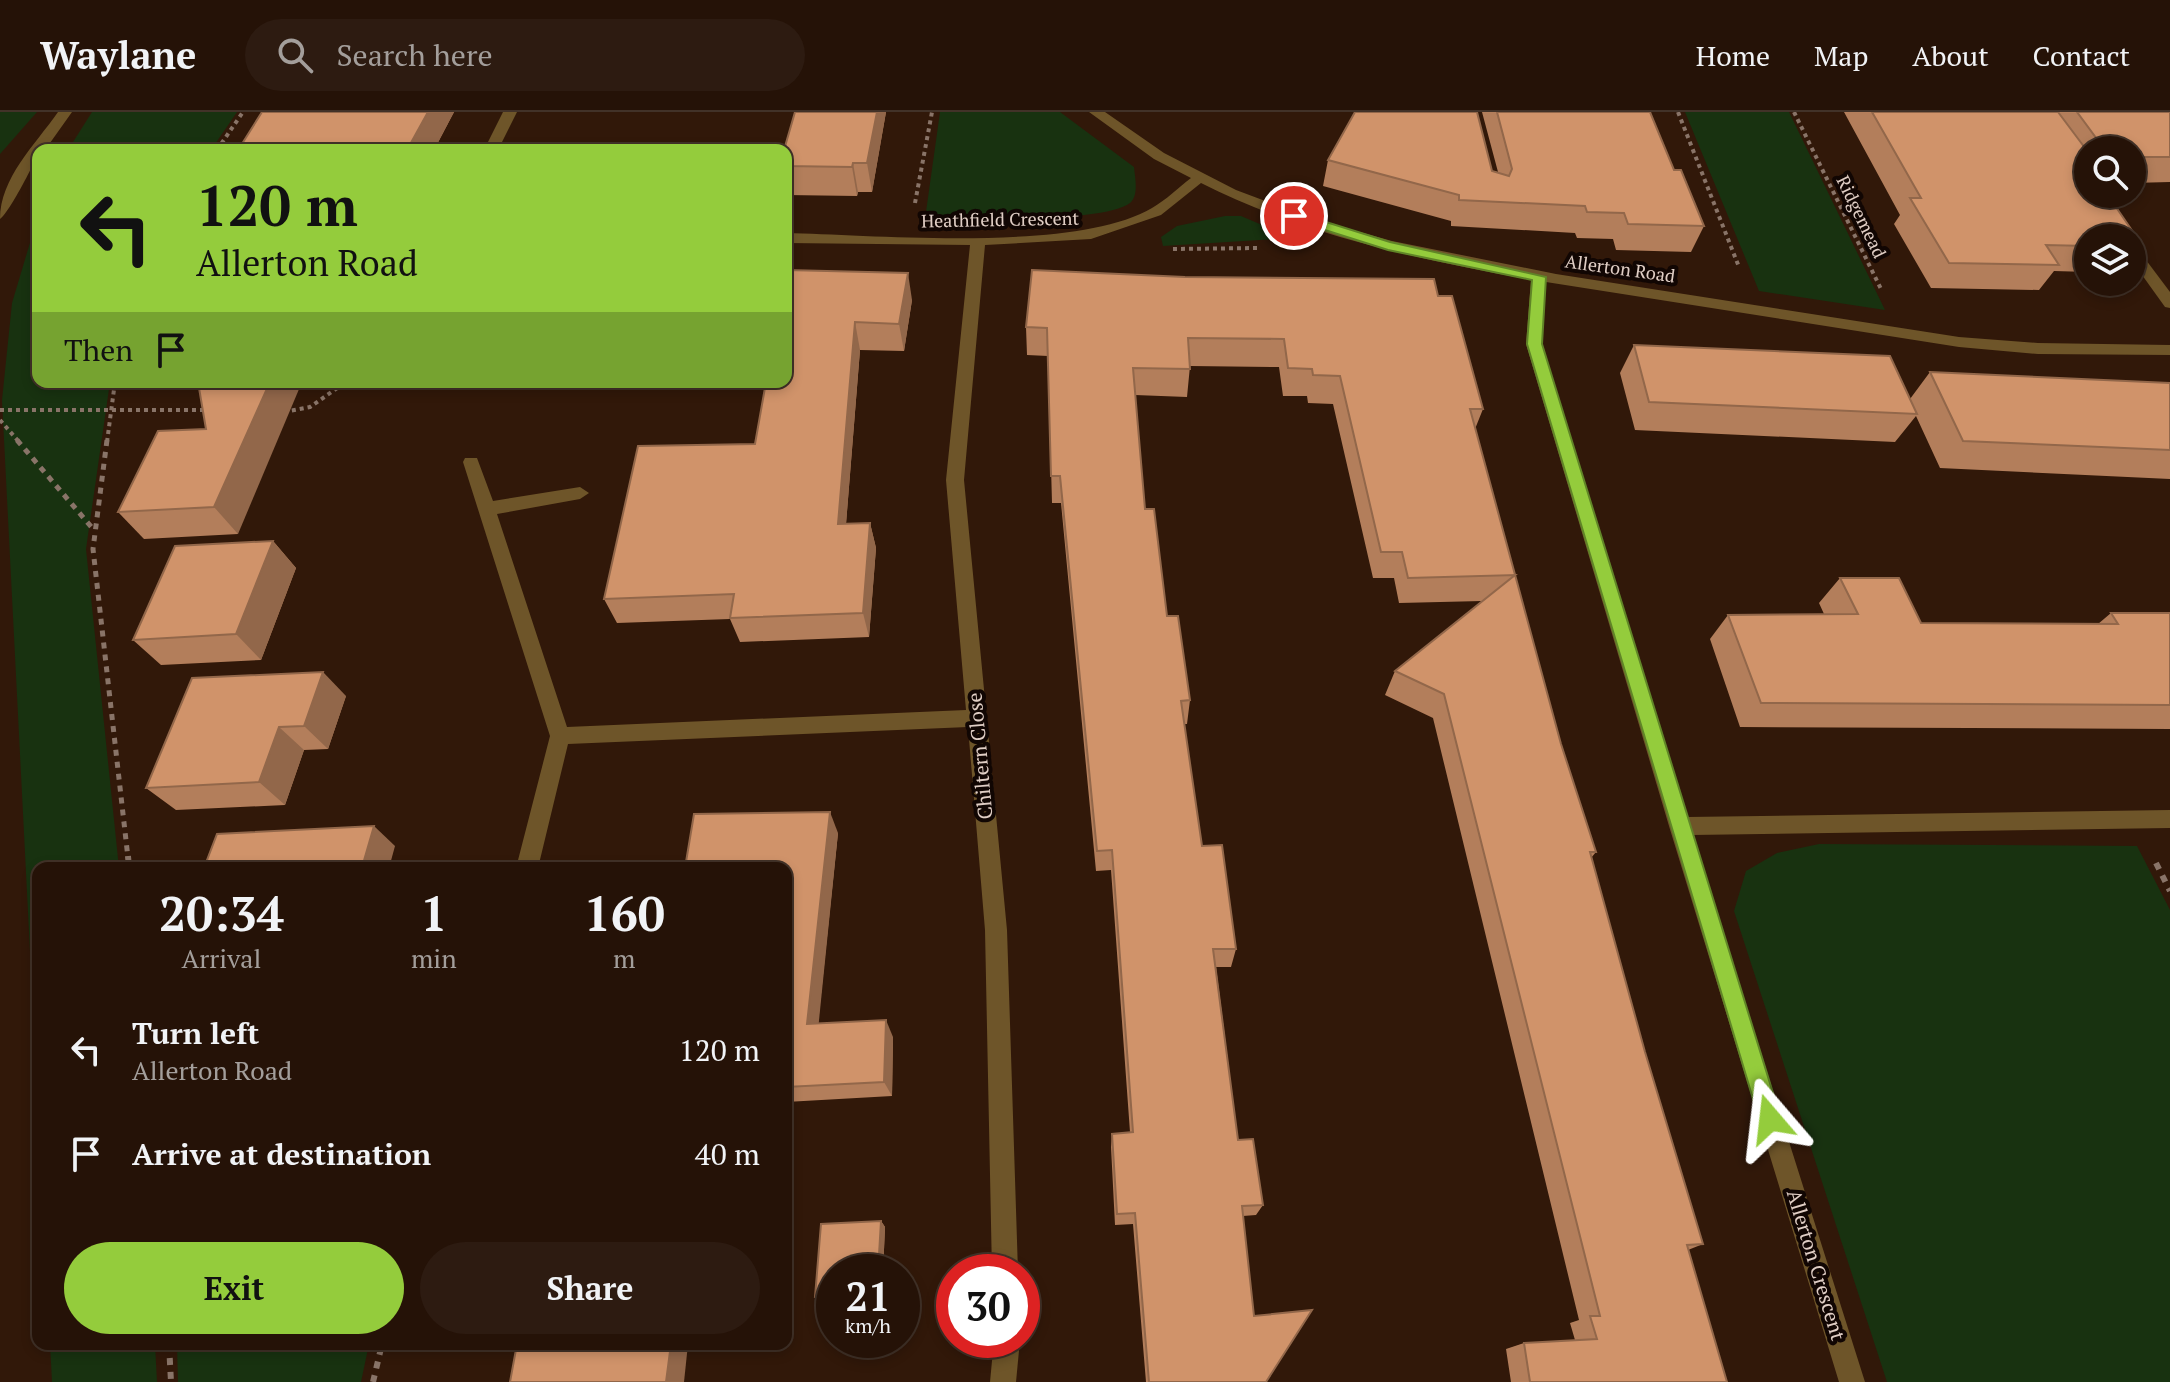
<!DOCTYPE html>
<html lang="en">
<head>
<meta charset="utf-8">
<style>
	:root { --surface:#251207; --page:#2d1b11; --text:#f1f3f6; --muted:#a39e9b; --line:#423228; --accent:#94cc3c }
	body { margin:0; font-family:"PT Serif",serif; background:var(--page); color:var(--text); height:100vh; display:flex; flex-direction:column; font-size:30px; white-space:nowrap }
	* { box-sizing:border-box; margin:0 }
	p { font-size:26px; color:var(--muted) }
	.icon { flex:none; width:44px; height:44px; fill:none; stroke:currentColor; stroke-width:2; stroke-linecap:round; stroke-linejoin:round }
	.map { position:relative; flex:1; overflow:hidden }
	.sheet { position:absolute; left:32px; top:750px; width:760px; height:488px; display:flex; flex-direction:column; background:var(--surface); border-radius:16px; box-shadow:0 4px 12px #0003,0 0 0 2px var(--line) }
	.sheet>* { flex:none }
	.top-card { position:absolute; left:32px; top:32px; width:760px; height:244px; border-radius:16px; box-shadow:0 4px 12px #0003,0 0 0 2px var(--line); background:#94cc3c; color:#111; overflow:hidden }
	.tools { position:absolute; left:2074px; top:24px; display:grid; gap:16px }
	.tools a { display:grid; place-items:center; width:72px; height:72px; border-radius:50%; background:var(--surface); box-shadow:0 4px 12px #0003,0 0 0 2px var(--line); font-size:40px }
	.speed { position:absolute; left:816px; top:1142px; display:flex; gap:16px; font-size:40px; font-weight:700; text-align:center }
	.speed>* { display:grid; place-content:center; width:104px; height:104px; border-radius:50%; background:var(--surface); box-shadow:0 4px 12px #0003,0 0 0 2px var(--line); line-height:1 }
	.speed small { font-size:20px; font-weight:400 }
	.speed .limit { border:12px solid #d22; background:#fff; color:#111 }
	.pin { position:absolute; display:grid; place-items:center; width:68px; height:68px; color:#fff; margin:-34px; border:4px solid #fff; border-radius:50%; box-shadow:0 2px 8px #0007 }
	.me { position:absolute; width:88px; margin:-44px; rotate:343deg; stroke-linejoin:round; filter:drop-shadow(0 0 6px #0008) }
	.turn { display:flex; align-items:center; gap:28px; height:168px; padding:0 32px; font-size:36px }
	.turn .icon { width:104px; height:104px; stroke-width:2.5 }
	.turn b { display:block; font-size:56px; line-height:68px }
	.then { display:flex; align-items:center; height:76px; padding:0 32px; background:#0003; gap:16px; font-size:30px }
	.eta { display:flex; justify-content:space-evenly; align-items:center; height:136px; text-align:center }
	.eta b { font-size:48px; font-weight:600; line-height:56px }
	.action { display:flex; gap:16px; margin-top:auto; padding:16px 32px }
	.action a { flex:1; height:92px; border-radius:48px; background:var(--accent); color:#111; font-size:32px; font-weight:600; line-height:92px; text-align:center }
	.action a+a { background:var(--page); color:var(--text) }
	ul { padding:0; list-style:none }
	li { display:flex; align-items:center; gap:24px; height:104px; padding:0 32px }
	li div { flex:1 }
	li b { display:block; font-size:30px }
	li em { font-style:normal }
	header { display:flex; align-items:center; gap:48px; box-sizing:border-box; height:112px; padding:0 40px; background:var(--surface); border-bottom:2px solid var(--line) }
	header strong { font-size:38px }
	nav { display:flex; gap:44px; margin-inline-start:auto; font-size:28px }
	.search { width:560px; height:72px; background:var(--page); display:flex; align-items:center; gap:20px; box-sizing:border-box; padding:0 28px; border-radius:44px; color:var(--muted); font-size:30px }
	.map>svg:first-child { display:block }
	.green { fill:#183210 }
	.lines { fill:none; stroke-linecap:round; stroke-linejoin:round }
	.path-far2 { stroke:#897468; stroke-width:4; stroke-dasharray:4 4; stroke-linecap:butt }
	.path-far1 { stroke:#897468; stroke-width:5; stroke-dasharray:6 6; stroke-linecap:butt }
	.path { stroke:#897468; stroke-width:6; stroke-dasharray:7 7; stroke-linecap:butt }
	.minor { fill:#6e5529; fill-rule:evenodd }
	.wall { fill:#b37e5b }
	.shaded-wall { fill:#92674a }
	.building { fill:#d0936a; stroke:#92674a; stroke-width:2 }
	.route { fill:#94cc3c; stroke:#608527; stroke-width:2 }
	.labels { text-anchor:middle; stroke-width:8; stroke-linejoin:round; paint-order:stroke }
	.far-street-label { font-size:18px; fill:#e0cec5; stroke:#110603 }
	.street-label { font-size:20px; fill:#e0cec5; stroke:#110603 }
</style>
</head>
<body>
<header>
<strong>Waylane</strong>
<div class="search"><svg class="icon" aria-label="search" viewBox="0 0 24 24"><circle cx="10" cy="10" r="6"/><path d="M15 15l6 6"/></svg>Search here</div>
<nav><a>Home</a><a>Map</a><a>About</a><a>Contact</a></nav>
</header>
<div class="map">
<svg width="2170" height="1270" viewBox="0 0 2170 1270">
	<rect width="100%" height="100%" fill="#311809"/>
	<g class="green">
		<polygon points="0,0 37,0 0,42"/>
		<polygon points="92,0 237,0 211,38 68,38"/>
		<path d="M940,0H1060L1134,55C1135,66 1139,83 1130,91C1105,111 962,107 925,107Z"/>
		<polygon points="1685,0 1789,0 1885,198 1759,179"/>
		<polygon points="38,104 38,270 110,270 86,437 119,756 38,756 38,997 2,288 12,191"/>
		<polygon points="1225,104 1241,104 1292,126 1163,134 1161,125 1177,114"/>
		<polygon points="1819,732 2137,734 2170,798 2170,1270 1887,1270 1734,799 1746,759 1777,741"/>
		<polygon points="50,1232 155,1232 157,1270 52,1270"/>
		<polygon points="177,1232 369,1232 361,1270 178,1270"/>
	</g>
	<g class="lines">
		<g class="path-far2">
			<polyline points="1678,0 1739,155"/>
			<polyline points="1794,0 1882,179"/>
			<polyline points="217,38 243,0"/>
			<polyline points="915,91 932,0"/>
			<polyline points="1173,137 1259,136"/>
			<polyline points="0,298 206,298"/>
			<polyline points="284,300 310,295 346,270"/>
			<polyline points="0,308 19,330"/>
			<polyline points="107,330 115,270"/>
		</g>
		<g class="path-far1">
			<polyline points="17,328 94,418"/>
			<polyline points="107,328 93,437 128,746"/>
		</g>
		<g class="path">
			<polyline points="128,744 129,756"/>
			<polyline points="2156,751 2170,779"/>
			<polyline points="169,1232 171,1270"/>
			<polyline points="373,1270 382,1232"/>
		</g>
		<g class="minor">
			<path d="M58,0H72L45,38H38C38,47 7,104 0,107C0,66 35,33 58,0Z"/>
			<polygon points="503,0 517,0 498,38 484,38"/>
			<path d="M1089,0H1105L1164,41L1236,78L1313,107L1392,129L1556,162L1959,225L2038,231L2170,233V243L2038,242L1959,235L1546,170L1542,232L1687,705L2170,698V716L1692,723L1865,1270H1839L1669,714L1526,232L1531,168C1419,147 1303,123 1201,71L1161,103L1091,127L985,133L964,368L1007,818L1018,1160H992L985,818L968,615L568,632L538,756H516L550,624L463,350L465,346H477L493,389L580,375L589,381L580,387L497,402L567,615L966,598L946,368L970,133L786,131V121C877,123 1076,141 1152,96C1166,88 1178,76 1191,66L1154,47Z"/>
			<polygon points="2132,134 2137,136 2170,180 2170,196 2165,195 2132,149"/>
			<polygon points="994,1228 1020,1228 1016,1270 990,1270"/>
		</g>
	</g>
	<g class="wall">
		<polygon points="262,0 454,0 434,38 242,38 240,35"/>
		<polygon points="795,0 886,0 872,80 858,80 857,84 786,83 786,38"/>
		<polygon points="1482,0 1650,0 1674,58 1704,114 1691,140 1616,138 1613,127 1577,126 1575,121 1451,114 1451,109 1323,74 1328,48 1492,59 1498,60"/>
		<polygon points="1844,0 2170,0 2170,70 2132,71 2132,38 2088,38 2088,82 2144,136 2132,150 2132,126 2088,126 2088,160 2054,159 2039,178 1931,176 1894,112 1900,103"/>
		<polygon points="786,158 912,188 904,239 860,238 846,412 870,411 876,436 869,525 740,530 730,507 617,511 604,487 755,332"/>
		<polygon points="1438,184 1483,297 1475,317 1561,632 1596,740 1591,746 1645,940 1703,1132 1688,1138 1727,1270 1511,1270 1506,1237 1524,1231 1575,1228 1570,1211 1579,1208 1433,606 1385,583 1395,559 1482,489 1399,491 1394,466 1373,466 1333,292 1308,291 1307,284 1283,284 1279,255 1190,254 1187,285 1135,283 1145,397 1167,504 1190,588 1187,612 1184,612 1202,734 1236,837 1231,855 1216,855 1238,1028 1263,1093 1256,1103 1243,1104 1254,1204 1266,1270 1146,1270 1133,1112 1115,1113 1111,1035 1112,1022 1130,1020 1111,758 1096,759 1061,391 1052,391 1048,244 1027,243 1026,215"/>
		<polygon points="1634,233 1910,287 1930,260 2170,271 2170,367 1940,356 1916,304 1895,330 1635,318 1620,261"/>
		<polygon points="206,317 238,422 144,427 118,400"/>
		<polygon points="273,429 296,456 261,548 161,553 133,528"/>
		<polygon points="1840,466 1921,511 2098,512 2111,501 2170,501 2170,617 1740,615 1710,527 1728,503 1824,502 1819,491"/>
		<polygon points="346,584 328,637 304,638 285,693 176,698 146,676"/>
		<polygon points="838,721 818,911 893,925 892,984 786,990 786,756"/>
		<polygon points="881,1109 885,1115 883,1160 834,1160 834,1189 821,1189 815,1185 821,1112"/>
	</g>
	<g class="shaded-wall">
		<polygon points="428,0 454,0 434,38 407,38"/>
		<polygon points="877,0 886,0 872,80 867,51"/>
		<polygon points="853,51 858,80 857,84 852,55"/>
		<polygon points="908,161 912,188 904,239 899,212"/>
		<polygon points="855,210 860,238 844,437 838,412"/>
		<polygon points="270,270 302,270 238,422 214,395"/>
		<polygon points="870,411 876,436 869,525 863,501"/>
		<polygon points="273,429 296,456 261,548 236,522"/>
		<polygon points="323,560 346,584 328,637 304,614"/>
		<polygon points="279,615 304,638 285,693 259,670"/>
		<polygon points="830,700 838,721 817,928 807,912"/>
		<polygon points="374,714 395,734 389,756 363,752"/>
		<polygon points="432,750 439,756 430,756"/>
		<polygon points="886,908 893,925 892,984 884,970"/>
		<polygon points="881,1109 885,1115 883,1160 878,1160"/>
		<polygon points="671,1232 688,1232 684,1270 666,1270"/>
	</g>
	<g class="building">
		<polygon points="262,0 428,0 407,38 325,38 240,35"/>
		<polygon points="795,0 877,0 867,51 853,51 852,55 786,54 786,38 784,38"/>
		<polygon points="1355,0 1477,0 1492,59 1509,64 1512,57 1497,0 1650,0 1674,58 1681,58 1704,114 1628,112 1624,101 1587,100 1585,94 1459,88 1459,83 1328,48"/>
		<polygon points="1872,0 2058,0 2088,40 2088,46 2082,46 2088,55 2088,82 2107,82 2144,136 2132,135 2132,126 2088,126 2088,134 2046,133 2059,153 1949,151 1910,86 1921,86"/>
		<polygon points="2077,0 2170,0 2170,45 2132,45 2132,38 2105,38"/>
		<polygon points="786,158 908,161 899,212 855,210 838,412 870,411 863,501 730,506 734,482 604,487 638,334 755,332 766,270 786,270"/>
		<polygon points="1032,158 1185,165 1434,167 1438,184 1452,184 1483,297 1470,297 1561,632 1596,740 1590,740 1645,940 1703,1132 1687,1133 1727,1270 1530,1270 1524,1231 1597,1227 1590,1204 1600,1204 1444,582 1395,559 1515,463 1408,466 1402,440 1381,440 1340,264 1313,263 1312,257 1288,256 1284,227 1188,226 1190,257 1133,256 1145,397 1154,397 1167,504 1178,504 1190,588 1181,589 1202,734 1222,733 1236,837 1213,837 1238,1028 1253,1027 1263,1093 1242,1094 1254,1204 1312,1198 1266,1270 1149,1270 1135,1101 1117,1102 1112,1022 1133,1020 1112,738 1097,739 1060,364 1051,364 1047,216 1026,215"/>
		<polygon points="1634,233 1890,244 1917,302 1649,290"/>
		<polygon points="1930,260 2170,271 2170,338 1963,329"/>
		<polygon points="198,270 270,270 214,395 118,400 158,319 206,317"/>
		<polygon points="273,429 236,522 133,528 175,434"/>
		<polygon points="1840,466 1899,466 1921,511 2118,512 2111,501 2170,501 2170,593 1761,591 1728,503 1858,502"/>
		<polygon points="323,560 304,614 279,615 259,670 146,676 192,566"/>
		<polygon points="830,700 807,912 886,908 884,970 786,975 786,756 685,756 694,702"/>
		<polygon points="374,714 363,752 432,750 430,756 204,756 217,722"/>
		<polygon points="881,1109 878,1160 834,1160 834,1184 815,1185 821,1112"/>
		<polygon points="517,1232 671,1232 666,1270 510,1270"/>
	</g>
	<polygon class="route" points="1294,100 1390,130 1546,165 1542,232 1781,1007 1778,1015 1770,1018 1762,1015 1759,1007 1527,232 1532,168 1388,138 1290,107 1290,101"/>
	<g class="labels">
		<g class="far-street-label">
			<text transform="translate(1861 105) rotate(64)" y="6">Ridgemead</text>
			<text transform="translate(1000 108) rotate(-1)" y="6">Heathfield Crescent</text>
			<text transform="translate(1620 157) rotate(8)" y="6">Allerton Road</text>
		</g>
		<g class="street-label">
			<text transform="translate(980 644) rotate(-95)" y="7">Chiltern Close</text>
			<text transform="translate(1816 1153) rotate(73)" y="7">Allerton Crescent</text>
		</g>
	</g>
</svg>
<div class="tools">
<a><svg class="icon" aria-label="search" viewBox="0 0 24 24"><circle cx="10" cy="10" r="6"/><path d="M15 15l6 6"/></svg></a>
<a><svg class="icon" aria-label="layers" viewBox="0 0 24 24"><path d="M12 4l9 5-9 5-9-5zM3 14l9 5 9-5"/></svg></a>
</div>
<div class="speed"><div>21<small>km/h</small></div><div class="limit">30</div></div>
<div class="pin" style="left:1294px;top:104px;background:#d93025"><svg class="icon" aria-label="arrive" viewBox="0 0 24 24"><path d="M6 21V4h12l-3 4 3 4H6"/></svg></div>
<svg class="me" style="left:1770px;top:1007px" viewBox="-20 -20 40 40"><path d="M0-17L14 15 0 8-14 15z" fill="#94cc3c" stroke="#fff" stroke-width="4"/></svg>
<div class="top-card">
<div class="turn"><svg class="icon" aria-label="left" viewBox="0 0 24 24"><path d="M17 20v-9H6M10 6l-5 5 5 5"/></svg><div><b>120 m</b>Allerton Road</div></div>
<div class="then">Then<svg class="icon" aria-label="arrive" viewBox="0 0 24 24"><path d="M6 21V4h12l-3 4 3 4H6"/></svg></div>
</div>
<section class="sheet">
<div class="eta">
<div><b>20:34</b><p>Arrival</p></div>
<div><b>1</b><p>min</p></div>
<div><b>160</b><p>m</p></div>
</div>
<ul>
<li><svg class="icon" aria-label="left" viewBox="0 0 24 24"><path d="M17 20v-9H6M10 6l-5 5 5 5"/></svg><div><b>Turn left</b><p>Allerton Road</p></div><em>120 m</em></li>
<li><svg class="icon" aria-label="arrive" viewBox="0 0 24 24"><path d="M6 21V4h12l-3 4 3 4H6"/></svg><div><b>Arrive at destination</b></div><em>40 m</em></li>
</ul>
<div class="action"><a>Exit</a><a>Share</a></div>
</section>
</div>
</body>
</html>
